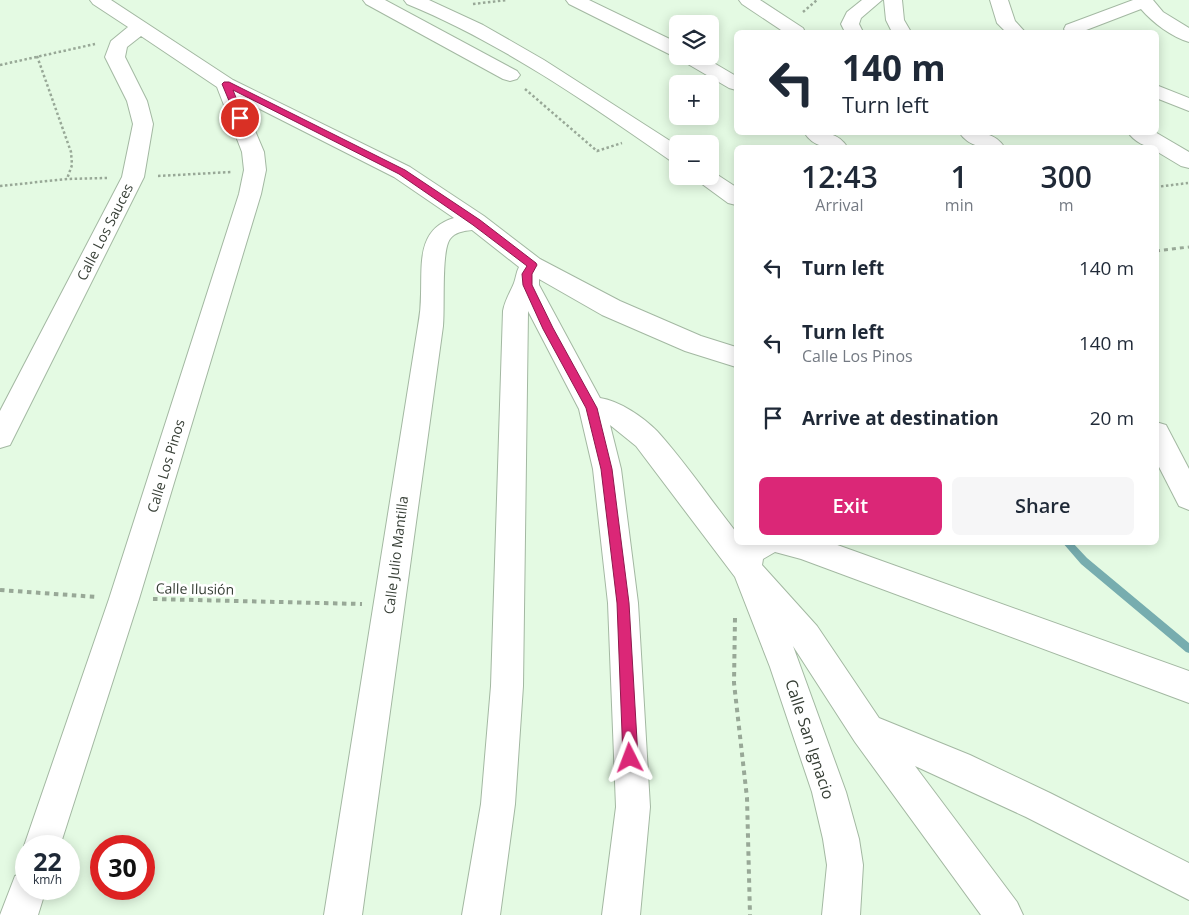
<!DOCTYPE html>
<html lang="en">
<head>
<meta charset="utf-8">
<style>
	:root { --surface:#fff; --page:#f6f6f7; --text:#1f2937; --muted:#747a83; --accent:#db2777 }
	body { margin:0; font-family:"Open Sans",sans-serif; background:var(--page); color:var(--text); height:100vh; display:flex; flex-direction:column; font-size:19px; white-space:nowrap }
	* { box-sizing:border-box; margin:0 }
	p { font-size:16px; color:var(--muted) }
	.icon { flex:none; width:28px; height:28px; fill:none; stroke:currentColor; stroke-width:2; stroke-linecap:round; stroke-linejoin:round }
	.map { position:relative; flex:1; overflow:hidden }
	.sheet { position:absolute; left:734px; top:145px; width:425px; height:400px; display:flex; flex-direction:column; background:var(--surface); border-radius:8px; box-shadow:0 2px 12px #0003 }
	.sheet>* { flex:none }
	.banner { position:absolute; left:734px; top:30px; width:425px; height:105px; border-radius:8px; box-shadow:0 2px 12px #0003; background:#fff; color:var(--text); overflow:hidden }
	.controls { position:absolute; left:669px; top:15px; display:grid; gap:10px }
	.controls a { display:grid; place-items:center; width:50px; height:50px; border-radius:8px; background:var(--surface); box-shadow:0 2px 12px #0003; font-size:25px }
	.speed { position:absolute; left:15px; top:835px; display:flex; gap:10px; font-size:25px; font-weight:700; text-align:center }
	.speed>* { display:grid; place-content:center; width:65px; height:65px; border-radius:50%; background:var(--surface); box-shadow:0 2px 12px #0003; line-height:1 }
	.speed small { font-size:12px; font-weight:400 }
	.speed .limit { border:8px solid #d22; background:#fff; color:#111 }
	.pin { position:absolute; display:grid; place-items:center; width:42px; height:42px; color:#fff; margin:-21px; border:2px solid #fff; border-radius:50%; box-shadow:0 1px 5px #0007 }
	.me { position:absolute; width:55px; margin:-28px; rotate:357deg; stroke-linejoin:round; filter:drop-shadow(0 0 4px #0008) }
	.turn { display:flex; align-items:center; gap:18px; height:105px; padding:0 25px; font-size:22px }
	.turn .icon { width:65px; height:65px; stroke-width:2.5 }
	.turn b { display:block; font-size:35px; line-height:42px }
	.eta { display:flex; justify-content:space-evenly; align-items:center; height:85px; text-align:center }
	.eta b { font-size:30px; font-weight:600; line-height:35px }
	.primary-button { display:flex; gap:10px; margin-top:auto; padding:10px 25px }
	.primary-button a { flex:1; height:58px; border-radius:8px; background:var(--accent); color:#fff; font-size:20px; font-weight:600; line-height:58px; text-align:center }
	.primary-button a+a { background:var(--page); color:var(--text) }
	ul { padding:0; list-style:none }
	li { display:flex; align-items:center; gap:15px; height:75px; padding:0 25px }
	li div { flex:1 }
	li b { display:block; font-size:19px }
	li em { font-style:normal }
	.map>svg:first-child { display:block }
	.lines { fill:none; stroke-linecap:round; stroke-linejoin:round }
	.stream { fill:#77adaf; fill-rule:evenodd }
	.minor-casing { stroke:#a3b8a2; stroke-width:2 }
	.path-far2 { stroke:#98a897; stroke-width:2.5; stroke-dasharray:2.5 2.5; stroke-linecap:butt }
	.path-far1 { stroke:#98a897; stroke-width:3; stroke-dasharray:4 4; stroke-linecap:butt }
	.path { stroke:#98a897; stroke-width:4; stroke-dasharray:4.5 4.5; stroke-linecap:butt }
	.minor { fill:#fff; fill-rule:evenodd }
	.route { fill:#db2777; stroke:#8e194d }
	.labels { text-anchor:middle; stroke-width:5; stroke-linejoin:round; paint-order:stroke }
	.street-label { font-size:14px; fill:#363e35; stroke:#fff }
	.near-street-label { font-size:16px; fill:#363e35; stroke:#fff }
</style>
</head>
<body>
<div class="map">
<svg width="1189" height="915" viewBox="0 0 1189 915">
	<rect width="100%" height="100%" fill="#e4fae3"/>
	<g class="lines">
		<polygon class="stream" points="1062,542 1072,542 1087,558 1189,643 1189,653 1186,652 1081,564"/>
		<defs>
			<g id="minor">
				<path d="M90,0H111L233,80L410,167L484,216L540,259L620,301L701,336L736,347V367L685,351L602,315L539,279V285L600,398C620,401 643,417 657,431C685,462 710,499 736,532V542H829L1189,671V703L801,559L775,552L763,559L762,565L817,626L879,718L970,755L1050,793L1189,863V900L1026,817L915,766L1017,902L1023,915H981L855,742L793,646L846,792L859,839L863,865L860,915H822L827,865L823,839L812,792L770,667L735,577L636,446L610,425L621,469L638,603L650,807L640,915H602L616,807L608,603L593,469L579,409L528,311L523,686L515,804L500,915H462L481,804L491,686L503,311C505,300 510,293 514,283C516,278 516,273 519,267L472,230C464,231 455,232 450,239C441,251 445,307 443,326L362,915H324L418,326C420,315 421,305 421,294C422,263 417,229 454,218L394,177L242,100L264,152L266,170L261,194L139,599L60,846H26V851L24,846L109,599L239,194L244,170L242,152L217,87L141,36L127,47L125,57L147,101L153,124L144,177L10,445L0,448V411L122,177L133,124L127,101L105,57L111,41L128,27L93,4Z"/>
				<polygon points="363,0 385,0 517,71 520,75 517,79 510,81 503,79 366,4"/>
				<path d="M404,0H429L483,25L544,60L678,146V163L671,161C588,103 500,42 407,4Z"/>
				<polygon points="566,0 589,0 678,43 678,56 702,56 736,76 736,90 729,88 681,60 679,56 678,57 671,55 569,4"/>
				<polygon points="739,0 760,0 803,28 805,32 784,32 742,4"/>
				<polygon points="862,0 882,0 861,18 859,24 863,32 845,32 841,24 847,12"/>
				<polygon points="884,0 902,0 904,20 911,32 892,32 886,20"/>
				<polygon points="990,0 1008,0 1015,21 1025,32 1006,32 997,23"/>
				<path d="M1133,0H1153L1163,12L1189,28V42C1172,37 1153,23 1141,9L1081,32H1066L1064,29L1066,25Z"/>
				<polygon points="1156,85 1189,98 1189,111 1156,98"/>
				<path d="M804,132C821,132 838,131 848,148C831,148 814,149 804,132Z"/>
				<path d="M959,132C976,132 995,131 1005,148C988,148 970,149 959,132Z"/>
				<path d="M1128,132H1155L1189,152V168L1181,166L1156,151V148C1147,148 1133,141 1128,132Z"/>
				<polygon points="710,170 736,187 736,205 728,203 698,181 695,176 710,176"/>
				<polygon points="1156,422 1166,425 1189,469 1189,510 1179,506 1156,461"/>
				<polygon points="26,871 26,889 46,889 38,915 0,915 15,876"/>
			</g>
		</defs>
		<use href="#minor" class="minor-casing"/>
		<g class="path-far2">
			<polyline points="473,4 507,0"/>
			<polyline points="803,12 817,0"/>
			<polyline points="37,56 71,152 72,165 67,179"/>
			<polyline points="0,65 95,44"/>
			<polyline points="525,89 597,151 622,143"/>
			<polyline points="158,176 231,172"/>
			<polyline points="0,186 67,179 107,178"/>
			<polyline points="1156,187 1188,183"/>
		</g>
		<polyline class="path-far1" points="1156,251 1189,247"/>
		<g class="path">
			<polyline points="0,590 97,597"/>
			<polyline points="153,599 362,604"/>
			<polyline points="735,618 734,683 747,798 750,915"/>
		</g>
		<use href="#minor" class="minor"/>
	</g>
	<polygon class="route" points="224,82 229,82 405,170 480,220 536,263 537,265 532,274 532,285 553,328 597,408 612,469 629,603 638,758 635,763 630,766 626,763 623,758 617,603 601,469 586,408 543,329 523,285 522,274 527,266 473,225 399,174 233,90 244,118 240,121 237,120 222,84"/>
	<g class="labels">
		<g class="street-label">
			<text transform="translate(105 232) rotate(-63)" y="5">Calle Los Sauces</text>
			<text transform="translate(166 466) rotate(-73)" y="5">Calle Los Pinos</text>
			<text transform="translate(396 555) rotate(-83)" y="5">Calle Julio Mantilla</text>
			<text transform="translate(195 589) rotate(1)" y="5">Calle Ilusión</text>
		</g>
		<g class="near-street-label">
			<text transform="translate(810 739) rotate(72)" y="6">Calle San Ignacio</text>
		</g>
	</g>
</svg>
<div class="controls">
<a><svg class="icon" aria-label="layers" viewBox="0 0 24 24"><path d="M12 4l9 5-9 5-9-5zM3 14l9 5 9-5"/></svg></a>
<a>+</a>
<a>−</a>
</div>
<div class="speed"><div>22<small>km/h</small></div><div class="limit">30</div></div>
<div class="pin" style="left:240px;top:118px;background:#d93025"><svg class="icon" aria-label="arrive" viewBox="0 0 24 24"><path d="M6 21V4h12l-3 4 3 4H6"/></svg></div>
<svg class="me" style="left:630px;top:758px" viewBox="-20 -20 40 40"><path d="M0-17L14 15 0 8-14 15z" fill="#db2777" stroke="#fff" stroke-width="4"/></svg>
<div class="banner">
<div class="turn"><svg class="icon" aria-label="left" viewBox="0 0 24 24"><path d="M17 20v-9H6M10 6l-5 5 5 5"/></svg><div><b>140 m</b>Turn left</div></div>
</div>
<section class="sheet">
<div class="eta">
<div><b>12:43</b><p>Arrival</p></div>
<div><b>1</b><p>min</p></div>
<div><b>300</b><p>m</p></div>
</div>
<ul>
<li><svg class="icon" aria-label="left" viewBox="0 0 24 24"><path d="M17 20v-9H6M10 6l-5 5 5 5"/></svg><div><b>Turn left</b></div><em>140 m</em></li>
<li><svg class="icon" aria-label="left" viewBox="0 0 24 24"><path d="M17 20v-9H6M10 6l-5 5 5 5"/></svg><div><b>Turn left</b><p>Calle Los Pinos</p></div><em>140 m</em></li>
<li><svg class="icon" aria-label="arrive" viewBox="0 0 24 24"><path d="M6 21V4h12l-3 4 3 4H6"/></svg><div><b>Arrive at destination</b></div><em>20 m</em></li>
</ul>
<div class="primary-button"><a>Exit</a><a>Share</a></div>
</section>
</div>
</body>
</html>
